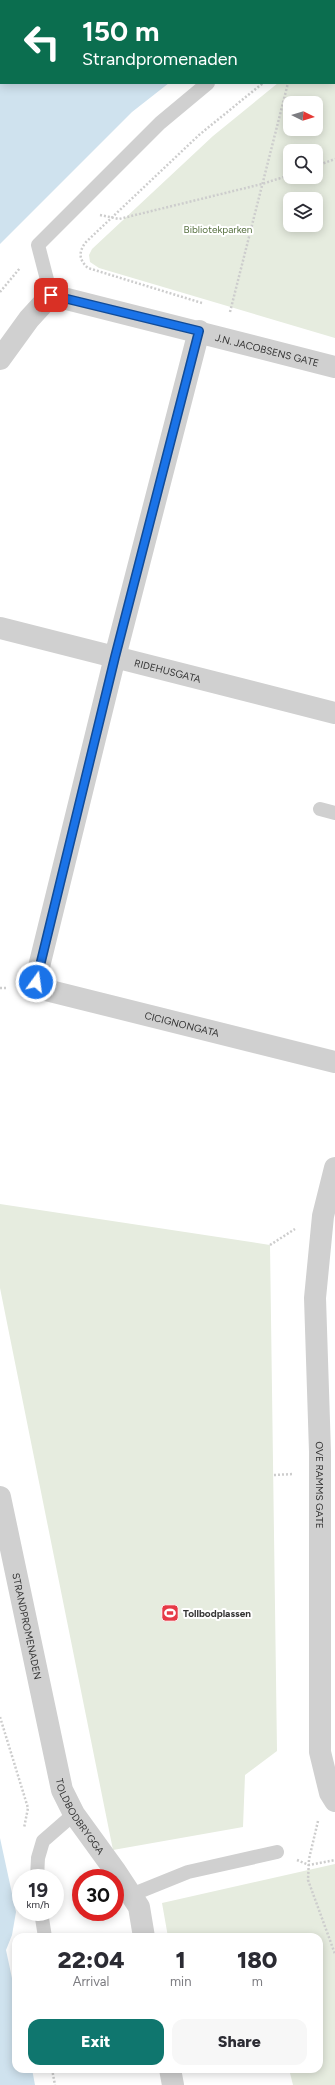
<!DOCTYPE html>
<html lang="en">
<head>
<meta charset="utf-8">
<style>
	:root { --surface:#fff; --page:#f7f7f7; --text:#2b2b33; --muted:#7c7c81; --accent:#0f766e }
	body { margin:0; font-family:Figtree,sans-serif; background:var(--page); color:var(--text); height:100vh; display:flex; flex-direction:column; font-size:15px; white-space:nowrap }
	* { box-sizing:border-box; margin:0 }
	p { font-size:13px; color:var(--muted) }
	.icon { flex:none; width:22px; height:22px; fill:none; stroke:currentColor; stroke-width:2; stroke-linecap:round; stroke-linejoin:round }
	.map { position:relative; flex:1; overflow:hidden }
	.drawer { position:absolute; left:12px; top:1933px; width:311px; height:140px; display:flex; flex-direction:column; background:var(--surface); border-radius:12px; box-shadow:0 2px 10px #0003 }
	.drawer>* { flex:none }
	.guide { position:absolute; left:0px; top:0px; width:335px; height:84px; box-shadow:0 2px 10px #0003; background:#0b6e4f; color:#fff; overflow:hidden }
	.needle { width:26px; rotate:95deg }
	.buttons { position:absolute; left:283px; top:96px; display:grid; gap:8px }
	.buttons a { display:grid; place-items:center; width:40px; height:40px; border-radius:8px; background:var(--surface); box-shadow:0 2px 10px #0003; font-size:20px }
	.speed { position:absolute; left:12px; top:1869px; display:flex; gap:8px; font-size:20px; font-weight:700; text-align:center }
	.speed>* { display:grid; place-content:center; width:52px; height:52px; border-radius:50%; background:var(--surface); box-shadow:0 2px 10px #0003; line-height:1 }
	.speed small { font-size:10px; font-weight:400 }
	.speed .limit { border:6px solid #d22; background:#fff; color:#111 }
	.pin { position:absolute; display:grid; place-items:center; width:34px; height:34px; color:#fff; margin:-17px; border-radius:8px; box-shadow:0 2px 6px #0006 }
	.me { position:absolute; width:44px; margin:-22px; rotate:14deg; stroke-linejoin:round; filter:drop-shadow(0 0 3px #0008) }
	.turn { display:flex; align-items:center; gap:14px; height:84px; padding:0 16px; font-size:18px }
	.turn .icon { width:52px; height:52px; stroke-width:2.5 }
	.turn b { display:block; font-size:28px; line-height:34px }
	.eta { display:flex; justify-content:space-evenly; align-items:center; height:68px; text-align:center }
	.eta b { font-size:24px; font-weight:800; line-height:28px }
	.cta { display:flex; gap:8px; margin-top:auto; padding:8px 16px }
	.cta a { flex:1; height:46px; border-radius:12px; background:var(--accent); color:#fff; font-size:16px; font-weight:800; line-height:46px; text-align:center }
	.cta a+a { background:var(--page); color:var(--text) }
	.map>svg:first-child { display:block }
	.green { fill:#e6ecdf; fill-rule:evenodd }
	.water { fill:#cfe2ee }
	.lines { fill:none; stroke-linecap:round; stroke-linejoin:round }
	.path { stroke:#cdcdcd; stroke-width:2.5; stroke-dasharray:2 2; stroke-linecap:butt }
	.lane { stroke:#d0d0d0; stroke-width:14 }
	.street { stroke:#d0d0d0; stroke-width:22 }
	.route-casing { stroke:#114b97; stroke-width:10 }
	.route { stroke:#1a73e8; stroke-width:7 }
	.labels { text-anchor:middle; stroke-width:4; stroke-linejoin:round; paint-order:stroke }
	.park-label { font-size:10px; fill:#56703f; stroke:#fff }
	.street-label { font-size:10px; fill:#333; stroke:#fff }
	.poi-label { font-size:10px; font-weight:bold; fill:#333; stroke:#fff; text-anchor:start }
</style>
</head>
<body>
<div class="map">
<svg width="335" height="2085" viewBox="0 0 335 2085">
	<rect width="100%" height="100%" fill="#fff"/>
	<g class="green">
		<path d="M335,37V338L99,268L90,262L89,255L92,249L213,136L278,83H334ZM290,103H316V129H290ZM290,151H316V177H290ZM290,199H316V225H290Z"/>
		<polygon points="0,1204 270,1245 277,1751 245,1775 243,1827 113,1850 0,1288"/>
		<polygon points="335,1864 335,2085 293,2085 289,2069 319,2069 319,1937 168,1937 162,1903"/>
	</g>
	<g class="water">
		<polygon points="0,0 275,0 1,1 1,83 169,83 132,112 0,244"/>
		<polygon points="0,1838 16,1912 12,1935 6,1950 16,1997 16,2069 32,2069 35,2085 0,2085"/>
	</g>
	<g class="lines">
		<g class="path">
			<polyline points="334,25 335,24"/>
			<polyline points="316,166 335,159"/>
			<polyline points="100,215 119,219 262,184 290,175"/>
			<polyline points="0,292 20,268"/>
			<path d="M202,303L88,268C79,260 78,252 86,242L199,135L263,83"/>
			<polyline points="230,312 288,83"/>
			<polyline points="0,988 7,988"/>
			<polyline points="270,1245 295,1229"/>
			<polyline points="274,1475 294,1474"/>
			<polyline points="0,1717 28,1808 24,1828"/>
			<polyline points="318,1821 309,1859 308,1880 335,1954"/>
			<polyline points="297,1860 309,1865 335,1860"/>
			<polyline points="52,2069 55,2085"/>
		</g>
		<g class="lane">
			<polyline points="307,1 308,0"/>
			<polyline points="51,295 38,245 160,123 208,83"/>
			<polyline points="320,809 335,813"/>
			<polyline points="37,1878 38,1858 43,1841 74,1814"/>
			<polyline points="131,1895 188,1872 277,1852"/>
			<polyline points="41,1912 45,1937"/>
		</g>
		<g class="street">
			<path id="s1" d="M199,331L115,657L34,987L335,1062"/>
			<path id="s2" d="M0,359L29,319L51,295L335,367"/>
			<path id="s3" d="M0,628L335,713"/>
			<path id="s4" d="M335,1168L323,1216L315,1298L320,1452V1752L330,1793L335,1801"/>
			<path id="s5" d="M0,1497L62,1790L74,1814L116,1872L139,1907L144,1937"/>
			<polyline points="170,2069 173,2085"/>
		</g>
	</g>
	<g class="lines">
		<defs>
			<polyline id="route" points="36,982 115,657 199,331 51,295"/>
		</defs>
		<use href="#route" class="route-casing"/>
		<use href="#route" class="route"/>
	</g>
	<defs>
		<symbol id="stadium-square" viewBox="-11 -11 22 22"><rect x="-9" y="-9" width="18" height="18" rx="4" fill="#e63946" stroke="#fff"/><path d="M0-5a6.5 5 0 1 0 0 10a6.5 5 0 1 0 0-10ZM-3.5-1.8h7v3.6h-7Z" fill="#fff"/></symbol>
	</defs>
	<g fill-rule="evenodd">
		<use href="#stadium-square" x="160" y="1603" width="20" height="20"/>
	</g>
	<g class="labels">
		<g class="park-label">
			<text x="218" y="233">Bibliotekparken</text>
		</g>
		<g class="street-label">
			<text dy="4" stroke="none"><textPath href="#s2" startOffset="305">J.N. JACOBSENS GATE</textPath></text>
			<text dy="4" stroke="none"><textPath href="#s3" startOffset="173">RIDEHUSGATA</textPath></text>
			<text dy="4" stroke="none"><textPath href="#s1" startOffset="829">CICIGNONGATA</textPath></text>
			<text dy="4" stroke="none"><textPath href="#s4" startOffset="319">OVE RAMMS GATE</textPath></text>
			<text dy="4" stroke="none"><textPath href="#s5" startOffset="132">STRANDPROMENADEN</textPath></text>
			<text dy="4" stroke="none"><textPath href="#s5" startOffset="331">TOLDBODBRYGGA</textPath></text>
		</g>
		<g class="poi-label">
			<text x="183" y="1617">Tollbodplassen</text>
		</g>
	</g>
</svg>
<div class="buttons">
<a><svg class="needle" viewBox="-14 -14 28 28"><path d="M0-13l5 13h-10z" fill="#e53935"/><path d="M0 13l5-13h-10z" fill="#7c7c81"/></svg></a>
<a><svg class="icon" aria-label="search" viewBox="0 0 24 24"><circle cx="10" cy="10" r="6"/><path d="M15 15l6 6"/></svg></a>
<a><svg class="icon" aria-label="layers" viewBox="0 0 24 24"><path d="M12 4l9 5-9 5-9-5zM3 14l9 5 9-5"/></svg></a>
</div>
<div class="speed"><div>19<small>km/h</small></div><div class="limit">30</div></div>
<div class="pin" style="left:51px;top:295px;background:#d93025"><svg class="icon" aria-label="arrive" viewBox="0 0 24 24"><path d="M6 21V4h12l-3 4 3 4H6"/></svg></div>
<svg class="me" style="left:36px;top:982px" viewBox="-20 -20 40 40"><circle r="17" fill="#1a73e8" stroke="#fff" stroke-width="3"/><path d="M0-11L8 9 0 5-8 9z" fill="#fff"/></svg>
<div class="guide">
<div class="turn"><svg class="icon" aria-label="left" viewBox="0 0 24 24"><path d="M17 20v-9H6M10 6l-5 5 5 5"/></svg><div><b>150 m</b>Strandpromenaden</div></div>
</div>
<section class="drawer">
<div class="eta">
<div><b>22:04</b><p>Arrival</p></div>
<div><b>1</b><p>min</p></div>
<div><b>180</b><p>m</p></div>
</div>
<div class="cta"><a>Exit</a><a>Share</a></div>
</section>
</div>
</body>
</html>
